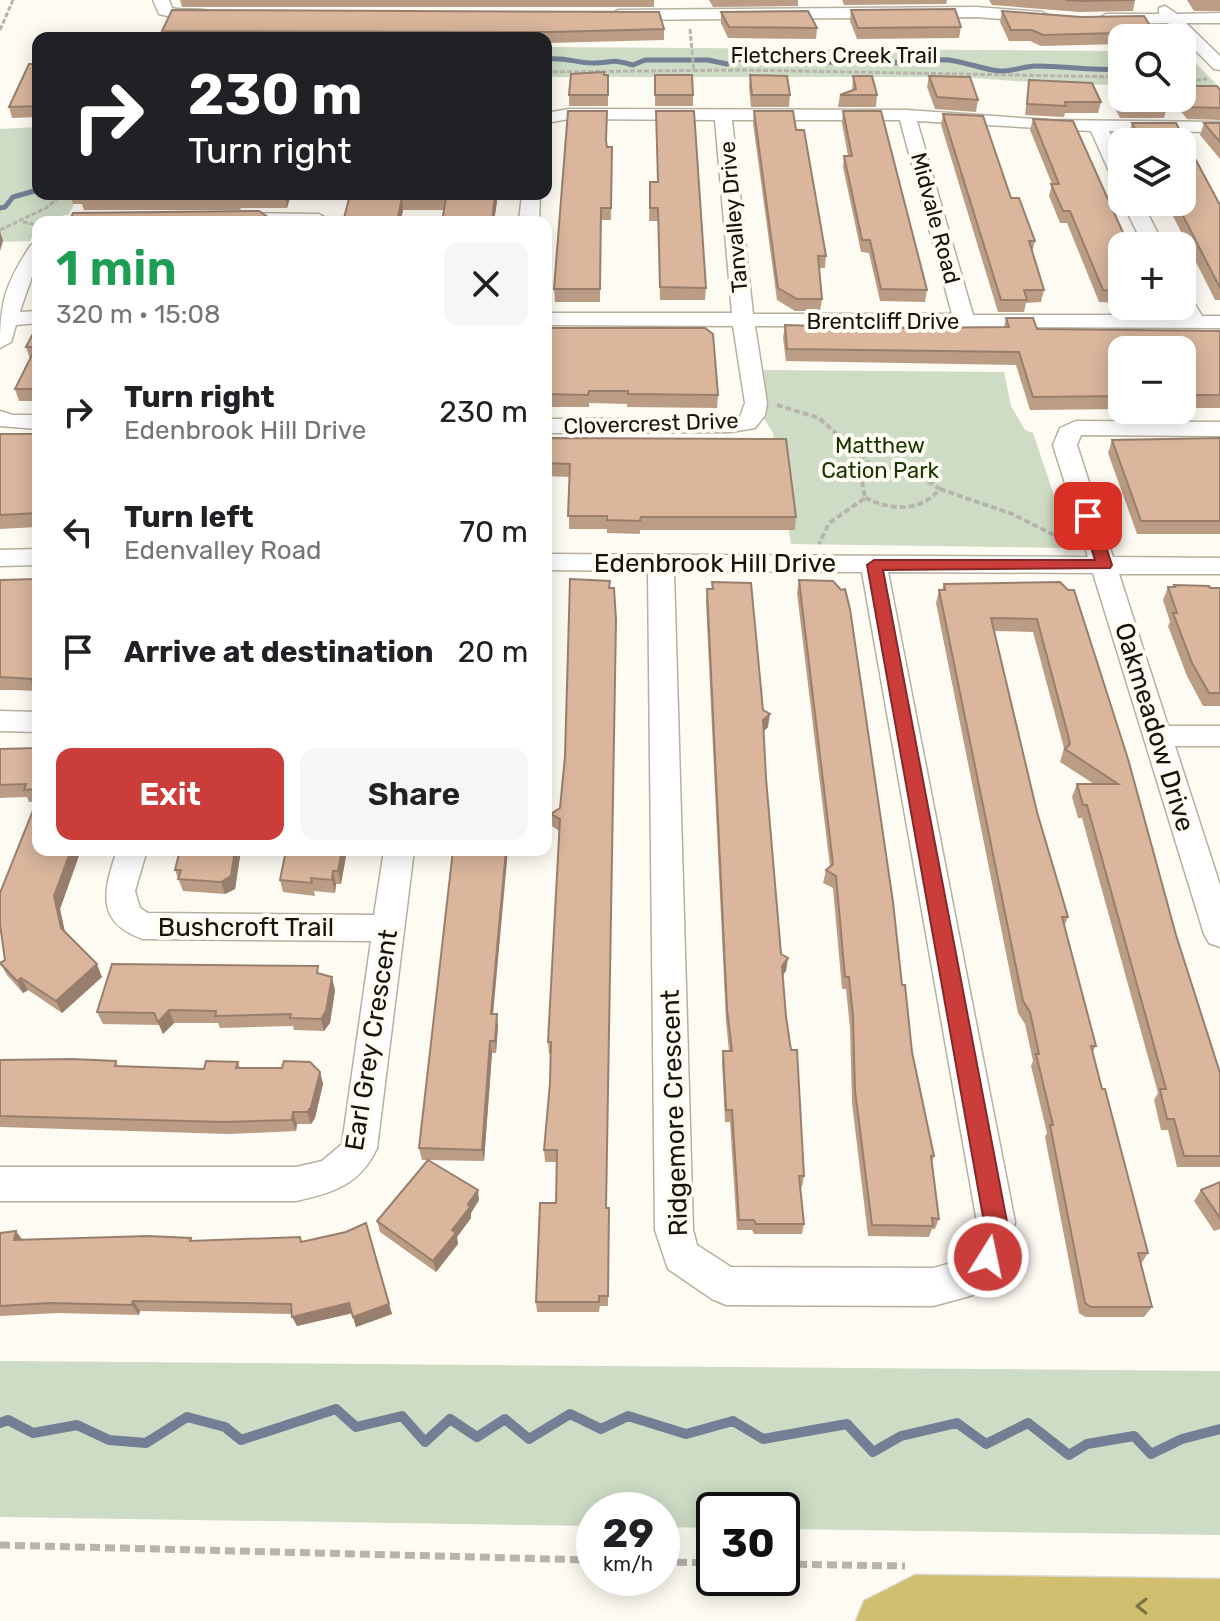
<!DOCTYPE html>
<html lang="en">
<head>
<meta charset="utf-8">
<style>
	:root { --surface:#fff; --page:#f6f6f6; --text:#202124; --muted:#757577; --accent:#cb3d3a }
	body { margin:0; font-family:Rubik,sans-serif; background:var(--page); color:var(--text); height:100vh; display:flex; flex-direction:column; font-size:30px; white-space:nowrap }
	* { box-sizing:border-box; margin:0 }
	p { font-size:26px; color:var(--muted) }
	.icon { flex:none; width:44px; height:44px; fill:none; stroke:currentColor; stroke-width:2; stroke-linecap:round; stroke-linejoin:round }
	.map { position:relative; flex:1; overflow:hidden }
	.panel { position:absolute; left:32px; top:216px; width:520px; height:640px; display:flex; flex-direction:column; background:var(--surface); border-radius:16px; box-shadow:0 4px 20px #0003 }
	.panel>* { flex:none }
	.guide { position:absolute; left:32px; top:32px; width:520px; height:168px; border-radius:16px; box-shadow:0 4px 20px #0003; background:#202124; color:#fff; overflow:hidden }
	.fabs { position:absolute; left:1108px; top:24px; display:grid; gap:16px }
	.fabs a { display:grid; place-items:center; width:88px; height:88px; border-radius:16px; background:var(--surface); box-shadow:0 4px 20px #0003; font-size:40px }
	.speed { position:absolute; left:576px; top:1492px; display:flex; gap:16px; font-size:40px; font-weight:700; text-align:center }
	.speed>* { display:grid; place-content:center; width:104px; height:104px; border-radius:50%; background:var(--surface); box-shadow:0 4px 20px #0003; line-height:1 }
	.speed small { font-size:20px; font-weight:400 }
	.speed .limit { border:4px solid #111; border-radius:12px; background:#fff; color:#111 }
	.pin { position:absolute; display:grid; place-items:center; width:68px; height:68px; color:#fff; margin:-34px; border-radius:16px; box-shadow:0 4px 12px #0006 }
	.me { position:absolute; width:88px; margin:-44px; rotate:10deg; stroke-linejoin:round; filter:drop-shadow(0 0 6px #0008) }
	.turn { display:flex; align-items:center; gap:28px; height:168px; padding:0 24px; font-size:36px }
	.turn .icon { width:104px; height:104px; stroke-width:2.5 }
	.turn b { display:block; font-size:56px; line-height:68px }
	.round { display:grid; place-items:center; flex:none; width:84px; height:84px; border-radius:16px; background:var(--page) }
	.overview { display:flex; align-items:center; justify-content:space-between; height:136px; padding:0 24px }
	h1 { font-size:48px; font-weight:600; line-height:60px; color:#1e9e55 }
	.button { display:flex; gap:16px; margin-top:auto; padding:16px 24px }
	.button a { flex:1; height:92px; border-radius:16px; background:var(--accent); color:#fff; font-size:32px; font-weight:600; line-height:92px; text-align:center }
	.button a+a { background:var(--page); color:var(--text) }
	ul { padding:0; list-style:none }
	li { display:flex; align-items:center; gap:24px; height:120px; padding:0 24px }
	li div { flex:1 }
	li b { display:block; font-size:30px }
	li em { font-style:normal }
	.map>svg:first-child { display:block }
	.green { fill:#cedcc5 }
	.lines { fill:none; stroke-linecap:round; stroke-linejoin:round }
	.stream-far1 { stroke:#727f94; stroke-width:5 }
	.stream { stroke:#727f94; stroke-width:10 }
	.minor-casing { stroke:#b7b09e; stroke-width:3 }
	.major-casing { stroke:#dad9d8; stroke-width:3 }
	.path-far2 { stroke:#b7b4ad; stroke-width:3; stroke-dasharray:5 2; stroke-linecap:butt }
	.path-far1 { stroke:#b7b4ad; stroke-width:4; stroke-dasharray:6 3; stroke-linecap:butt }
	.path { stroke:#b7b4ad; stroke-width:7; stroke-dasharray:10 5; stroke-linecap:butt }
	.minor { fill:#fff; fill-rule:evenodd }
	.major { fill:#d1bf70; fill-rule:evenodd }
	.wall { fill:#bb9d86 }
	.shaded-wall { fill:#987f6d }
	.building { fill:#d9b69c; stroke:#987f6d; stroke-width:2 }
	.oneway { stroke:#7c7243 }
	.route { fill:#cb3d3a; stroke:#842826; stroke-width:2 }
	.labels { text-anchor:middle; stroke-width:8; stroke-linejoin:round; paint-order:stroke }
	.far-street-label { font-size:22px; fill:#15130c; stroke:#fefbf3 }
	.far-park-label { font-size:22px; fill:#1a3400; stroke:#fefbf3 }
	.street-label { font-size:26px; fill:#15130c; stroke:#fefbf3 }
</style>
</head>
<body>
<div class="map">
<svg width="1220" height="1621" viewBox="0 0 1220 1621">
	<rect width="100%" height="100%" fill="#fefbf3"/>
	<g class="green">
		<polygon points="546,47 1122,51 1122,85 1057,84 960,77 546,77"/>
		<polygon points="1182,51 1184,51 1217,85 1182,85"/>
		<polygon points="38,127 38,194 79,194 69,214 38,222 30,241 0,242 0,129"/>
		<polygon points="763,370 1004,372 1011,406 1025,430 1033,433 1072,548 791,544 773,433 764,419"/>
		<polygon points="0,1361 1220,1371 1220,1535 782,1529 782,1510 714,1510 714,1528 662,1527 662,1510 594,1510 594,1526 0,1517"/>
	</g>
	<g class="lines">
		<g class="stream-far1">
			<path d="M546,59C567,57 576,63 593,63C613,63 610,58 633,65L645,60H708L727,64L741,59L765,61L776,58L807,64L814,61L845,63L854,58C881,65 911,63 939,60C958,58 981,70 1000,71C1011,72 1024,66 1036,66C1066,66 1092,71 1122,69"/>
			<polyline points="1182,65 1185,64"/>
			<polyline points="0,208 5,207 13,197 38,190"/>
		</g>
		<polyline class="stream" points="0,1423 8,1420 33,1433 77,1425 109,1440 146,1443 187,1417 225,1427 241,1440 336,1409 356,1427 402,1416 425,1442 450,1419 477,1437 505,1419 529,1439 570,1414 601,1429 628,1416 686,1434 733,1421 763,1439 847,1424 873,1452 901,1436 957,1423 986,1444 1028,1423 1069,1455 1087,1444 1134,1436 1151,1454 1182,1439 1220,1429"/>
		<defs>
			<g id="minor">
				<path d="M153,0H169L172,8C186,12 206,6 218,15C204,26 176,18 159,14Z"/>
				<polygon points="1165,6 1177,14 1220,13 1220,23 1186,23 1220,56 1220,70 1214,69 1168,23 1106,24 1098,19 1106,14 1159,14 1159,8"/>
				<polygon points="976,7 1042,12 1050,17 1042,22 976,17 618,20 610,15 618,10"/>
				<path d="M569,109L907,110L1049,120L1220,122V132L1109,131L1122,159V186L1113,180L1091,131L917,121L973,315H1181L1176,306H1182V292L1189,294L1202,316H1220V328L755,326L767,403L765,415L755,428L731,432L546,433V419L731,418L740,417L745,403L733,326L546,325V313H732L715,120L569,119L546,123V113ZM732,120H900L952,314H753Z"/>
				<polygon points="522,194 540,194 539,222 519,222"/>
				<polygon points="1122,202 1142,202 1164,246 1144,246"/>
				<polygon points="233,213 319,214 329,220 225,222 226,215"/>
				<path d="M38,243C38,268 27,288 20,312L38,311V323L16,325L11,342L0,348C0,302 5,284 31,245Z"/>
				<polygon points="0,411 13,415 38,415 38,429 0,426"/>
				<path d="M1076,421L1220,422V436L1081,435L1077,445L1113,557L1220,558V574H1119L1168,726H1220V746H1175L1220,885V947L1209,943L1204,934L1093,573L888,572L1015,1222L1001,1270L984,1290L970,1296L933,1306L726,1305L712,1299L668,1269L655,1230L648,571L546,570V554L1088,557L1053,445L1060,428ZM674,571L862,572L977,1222C969,1255 966,1260 933,1268L731,1267L697,1245L693,1230Z"/>
				<polygon points="38,549 38,565 0,566 0,550"/>
				<polygon points="0,711 38,712 38,732 0,731"/>
				<path d="M117,850H147L135,891L140,908L148,913L374,915L384,850H414L377,1148C361,1184 333,1193 296,1201H0V1167H296L322,1161L342,1144L371,941L143,939C94,922 104,890 117,850Z"/>
			</g>
			<polygon id="major" points="915,1575 1220,1579 1220,1621 856,1621 864,1601"/>
		</defs>
		<use href="#minor" class="minor-casing"/>
		<use href="#major" class="major-casing"/>
		<g class="path-far2">
			<polyline points="690,29 694,72"/>
			<polyline points="0,30 13,0"/>
			<polyline points="546,72 742,70 1122,77"/>
			<polyline points="1182,81 1207,79"/>
			<polyline points="23,222 38,225"/>
			<polyline points="0,230 46,208 63,194"/>
		</g>
		<g class="path-far1">
			<polyline points="777,405 819,418 873,467 862,481 865,498 829,523 819,544"/>
			<polyline points="940,489 1012,514 1072,544"/>
			<path d="M865,498C892,510 919,513 940,489L909,469L873,467"/>
		</g>
		<g class="path">
			<polyline points="0,1545 594,1560"/>
			<polyline points="662,1562 714,1563"/>
			<polyline points="782,1564 905,1566"/>
		</g>
		<use href="#minor" class="minor"/>
		<use href="#major" class="major"/>
	</g>
	<g class="wall">
		<polygon points="180,0 654,0 654,7 182,7"/>
		<polygon points="709,0 798,0 798,6 713,7"/>
		<polygon points="842,0 947,0 946,4 844,5"/>
		<polygon points="989,0 1135,0 1133,11 1079,12 992,5"/>
		<polygon points="1187,0 1220,0 1220,11 1194,11"/>
		<polygon points="851,10 961,27 959,38 857,39 850,21"/>
		<polygon points="1002,11 1154,32 1152,38 1122,38 1122,44 1041,46 1030,41 1009,41 1000,22"/>
		<polygon points="721,12 817,28 816,39 728,38 721,23"/>
		<polygon points="664,29 664,40 546,43 546,38 164,38 162,31"/>
		<polygon points="38,64 38,117 12,118 9,107"/>
		<polygon points="604,75 608,75 608,106 569,106 569,95"/>
		<polygon points="655,75 693,95 693,106 655,106"/>
		<polygon points="750,75 790,95 789,107 751,107 749,87"/>
		<polygon points="853,76 877,95 876,107 838,107 840,95 852,91"/>
		<polygon points="929,76 978,100 976,112 935,109 927,87"/>
		<polygon points="1029,80 1101,102 1098,113 1065,113 1064,117 1025,115"/>
		<polygon points="1113,86 1167,107 1164,118 1120,118 1110,98"/>
		<polygon points="1220,90 1220,120 1187,119 1170,98 1182,98"/>
		<polygon points="754,111 796,130 826,256 825,268 819,268 822,299 820,311 795,311 777,300 753,123"/>
		<polygon points="843,111 927,290 925,302 880,301 869,253 861,252 843,167 844,156 848,156 842,123"/>
		<polygon points="943,114 1011,198 1035,241 1032,253 1044,290 1041,302 1026,303 1024,312 998,312 941,125"/>
		<polygon points="1033,119 1122,246 1122,303 1099,302 1067,223 1060,223 1049,196 1052,184 1030,130"/>
		<polygon points="1132,123 1176,123 1220,205 1220,300 1215,300 1166,202 1182,202 1182,142 1133,142 1129,134"/>
		<polygon points="1204,123 1220,123 1220,159 1200,135"/>
		<polygon points="606,143 607,147 612,147 611,220 601,220 600,302 555,302 554,289"/>
		<polygon points="650,182 706,288 705,300 660,300 658,221 649,221"/>
		<polygon points="70,194 291,194 287,208 240,208 241,210 84,210 82,204 73,204"/>
		<polygon points="346,194 498,194 494,222 442,222 444,210 403,210 348,204"/>
		<polygon points="1006,318 1037,329 1220,331 1220,408 1182,408 1182,350 1122,350 1122,409 1030,410 1016,365 786,361 783,338 785,325 891,328 1004,327"/>
		<polygon points="38,324 38,401 19,401 15,389 30,359 26,347"/>
		<polygon points="546,328 718,395 717,408 627,407 627,404 589,403 589,407 546,407"/>
		<polygon points="0,434 38,434 38,527 0,529"/>
		<polygon points="546,438 796,517 795,530 640,530 640,534 607,533 607,529 569,529 569,477 546,476"/>
		<polygon points="1220,438 1220,534 1137,534 1108,453 1112,440"/>
		<polygon points="38,579 38,695 36,691 14,690 0,690 0,580"/>
		<polygon points="799,580 902,985 912,1052 934,1156 932,1162 939,1219 935,1229 932,1229 929,1237 868,1236 852,1103 850,1028 846,989 842,989 833,888 823,883 826,870 830,867 797,593"/>
		<polygon points="712,582 768,727 764,731 766,778 781,954 786,971 783,975 786,1017 804,1176 802,1187 800,1187 804,1224 802,1234 754,1234 752,1230 737,1230 730,1122 725,1122 722,1062 723,1051 729,1051 726,1021 706,602 707,589 712,589"/>
		<polygon points="1060,582 1220,1073 1220,1167 1177,1167 1168,1130 1161,1130 1154,1100 1158,1093 1082,818 1078,818 1072,797 1077,784 1094,784 1060,762 1064,748 1033,632 994,631 1037,812 1068,917 1064,927 1096,1046 1092,1053 1148,1253 1141,1264 1152,1307 1144,1317 1085,1317 1079,1313 1045,1137 1047,1133 1031,1066 1033,1061 1025,1024 1018,1013 936,603 939,590 942,590 944,584"/>
		<polygon points="1174,585 1220,588 1220,706 1203,706 1187,676 1168,626 1170,622 1163,600 1168,587 1173,587"/>
		<polygon points="38,748 38,850 81,850 60,909 65,933 102,977 62,1013 28,990 23,993 7,975 0,963 5,960 36,802 29,802 27,797 0,798 0,749"/>
		<polygon points="560,808 606,1208 609,1208 608,1306 600,1306 599,1312 537,1312 536,1302 556,1203 557,1162 545,1162 544,1150 550,1083 551,1054 549,1054 548,1042 559,831 552,826 551,814"/>
		<polygon points="180,850 241,850 235,889 225,894 183,891 175,870"/>
		<polygon points="286,850 347,850 341,884 336,884 335,893 314,891 315,896 283,892 280,880"/>
		<polygon points="320,974 335,990 330,1023 324,1031 294,1030 293,1026 220,1028 218,1023 174,1023 163,1034 159,1025 103,1024 97,1012"/>
		<polygon points="493,1014 498,1026 496,1053 492,1053 484,1161 422,1160 419,1148"/>
		<polygon points="0,1060 116,1061 118,1066 204,1069 238,1062 240,1068 320,1072 323,1084 315,1118 311,1124 297,1124 296,1131 229,1134 0,1127"/>
		<polygon points="1220,1182 1220,1229 1214,1231 1194,1201 1201,1190"/>
		<polygon points="479,1200 471,1213 471,1218 457,1237 458,1244 436,1272 380,1232 377,1221"/>
		<polygon points="366,1223 392,1314 356,1327 352,1313 297,1326 292,1314 140,1311 139,1315 58,1313 0,1316 0,1233 23,1240 191,1238 192,1241 300,1237 302,1242 346,1232"/>
	</g>
	<g class="shaded-wall">
		<polygon points="285,194 291,194 287,208 285,196"/>
		<polygon points="495,194 498,194 494,222 492,222"/>
		<polygon points="402,198 403,210 401,222 397,222"/>
		<polygon points="0,231 3,241 0,251"/>
		<polygon points="1131,306 1138,306 1129,312"/>
		<polygon points="38,641 38,668 33,655"/>
		<polygon points="770,714 768,727 762,733 763,720"/>
		<polygon points="71,850 81,850 60,909 67,941 61,928 54,896"/>
		<polygon points="235,850 241,850 235,889 225,894 221,882"/>
		<polygon points="342,850 347,850 341,884 338,871"/>
		<polygon points="506,850 508,850 492,1026 491,1014"/>
		<polygon points="333,871 336,884 335,893 332,880"/>
		<polygon points="788,958 786,971 780,978 782,966"/>
		<polygon points="97,964 102,977 62,1013 56,1001"/>
		<polygon points="332,977 335,990 330,1023 324,1031 321,1019"/>
		<polygon points="21,978 28,990 23,993 17,981"/>
		<polygon points="169,1010 174,1023 163,1034 158,1022"/>
		<polygon points="497,1014 498,1026 496,1053 495,1041"/>
		<polygon points="490,1041 492,1053 484,1161 482,1150"/>
		<polygon points="320,1072 323,1084 315,1118 311,1124 307,1112"/>
		<polygon points="293,1112 297,1124 296,1131 292,1120"/>
		<polygon points="478,1190 479,1200 471,1213 471,1218 457,1237 458,1244 436,1272 433,1261 468,1204"/>
		<polygon points="16,1231 24,1242 14,1240"/>
		<polygon points="133,1301 140,1311 139,1315 132,1305"/>
		<polygon points="349,1303 353,1313 297,1326 292,1317"/>
		<polygon points="389,1304 392,1314 356,1327 353,1317"/>
	</g>
	<g class="building">
		<polygon points="1066,0 1135,0 1082,1"/>
		<polygon points="955,9 961,27 858,28 851,10"/>
		<polygon points="172,10 659,12 664,29 551,32 162,31"/>
		<polygon points="808,11 817,28 729,27 721,12"/>
		<polygon points="1002,11 1081,17 1144,16 1154,32 1043,35 1032,30 1011,30"/>
		<polygon points="29,64 38,64 38,106 9,107"/>
		<polygon points="604,72 604,75 608,75 608,95 569,95 571,74"/>
		<polygon points="655,75 692,75 693,95 655,95"/>
		<polygon points="750,75 787,76 790,95 752,95"/>
		<polygon points="853,76 872,76 877,95 840,95 856,89"/>
		<polygon points="929,76 970,77 978,100 937,97"/>
		<polygon points="1029,80 1092,83 1101,102 1065,102 1066,106 1027,104"/>
		<polygon points="1113,86 1122,86 1122,98 1162,98 1167,107 1123,106"/>
		<polygon points="1182,86 1217,86 1220,90 1220,108 1190,107 1182,97"/>
		<polygon points="568,111 607,111 606,141 607,147 612,147 611,208 601,208 600,289 554,289"/>
		<polygon points="656,111 694,111 706,288 660,287 658,208 650,208 650,182 658,182"/>
		<polygon points="754,111 793,111 796,130 804,130 826,256 818,256 822,299 797,299 778,288"/>
		<polygon points="843,111 881,111 927,290 881,289 870,240 862,240 844,156 852,156"/>
		<polygon points="943,114 983,116 1011,198 1019,198 1035,241 1029,241 1044,290 1024,290 1027,300 1001,300"/>
		<polygon points="1033,119 1073,121 1129,246 1122,246 1122,291 1103,290 1070,211 1063,211 1051,184 1059,184"/>
		<polygon points="1132,123 1176,123 1220,205 1220,288 1176,202 1182,202 1182,142 1142,142"/>
		<polygon points="1204,123 1220,123 1220,142"/>
		<polygon points="83,194 285,194 285,196 235,196 238,198 81,198"/>
		<polygon points="347,194 495,194 492,222 442,222 446,198 402,198 397,222 343,222 350,195"/>
		<polygon points="259,211 275,222 69,222 73,213"/>
		<polygon points="1006,318 1033,318 1037,329 1220,331 1220,395 1182,395 1182,350 1122,350 1122,396 1033,397 1019,352 787,349 785,325 891,328 1009,327"/>
		<polygon points="38,324 38,389 15,389 36,347 26,347"/>
		<polygon points="546,328 705,328 713,334 718,395 628,394 628,391 589,391 588,395 546,394"/>
		<polygon points="0,434 38,434 38,513 0,515"/>
		<polygon points="546,438 786,439 796,517 641,517 640,521 607,520 607,516 568,516 570,464 546,463"/>
		<polygon points="1220,438 1220,521 1141,521 1112,440"/>
		<polygon points="38,579 38,641 33,655 38,655 38,682 32,682 33,679 0,677 0,580"/>
		<polygon points="570,579 610,581 609,588 614,588 616,620 606,1208 609,1208 608,1296 599,1296 599,1302 536,1302 540,1203 556,1203 557,1150 544,1150 550,1083 551,1042 548,1042 560,819 551,814 560,808 565,756"/>
		<polygon points="799,580 833,581 841,590 845,589 850,609 893,902 902,985 905,985 912,1052 934,1156 931,1156 939,1219 932,1218 933,1226 872,1225 855,1091 853,1016 849,977 845,977 836,876 826,870 833,864"/>
		<polygon points="712,582 751,583 763,710 770,714 763,720 766,778 781,954 788,958 782,966 786,1017 791,1050 797,1050 804,1176 799,1176 804,1224 756,1224 754,1220 739,1220 732,1110 726,1110 723,1051 732,1051 727,1009 707,589 713,589"/>
		<polygon points="1060,582 1068,590 1074,590 1128,759 1176,935 1220,1073 1220,1156 1184,1156 1174,1119 1167,1119 1160,1089 1166,1089 1087,805 1083,805 1077,784 1118,784 1065,749 1070,744 1068,735 1037,619 991,618 1037,812 1068,917 1062,917 1096,1046 1091,1046 1102,1089 1105,1089 1148,1253 1138,1253 1152,1307 1091,1307 1085,1303 1050,1125 1053,1125 1036,1054 1039,1054 1030,1012 1023,1001 939,590 945,590 944,584"/>
		<polygon points="1174,585 1209,586 1210,588 1220,588 1220,693 1209,693 1192,663 1173,613 1177,613 1168,587 1175,587"/>
		<polygon points="38,748 38,789 24,790 26,784 0,785 0,749"/>
		<polygon points="38,798 38,850 71,850 54,896 61,928 97,964 56,1001 21,978 17,981 0,963 5,960 0,925 0,893"/>
		<polygon points="180,850 235,850 231,876 221,882 178,879 181,870 175,870"/>
		<polygon points="286,850 342,850 338,871 333,871 332,880 311,878 312,883 280,880"/>
		<polygon points="453,850 506,850 491,1014 497,1014 495,1041 490,1041 482,1150 419,1148"/>
		<polygon points="112,964 318,966 317,973 332,977 326,1011 321,1019 290,1018 291,1014 215,1016 216,1011 169,1010 158,1022 154,1013 97,1012"/>
		<polygon points="72,1059 116,1061 115,1066 204,1069 206,1061 238,1062 236,1068 282,1068 284,1061 310,1062 320,1072 311,1107 307,1112 293,1112 292,1120 224,1122 0,1116 0,1060"/>
		<polygon points="428,1160 478,1190 468,1204 470,1207 452,1230 456,1233 433,1261 377,1221"/>
		<polygon points="1220,1182 1220,1218 1201,1190"/>
		<polygon points="366,1223 389,1304 353,1317 349,1303 292,1317 291,1304 133,1301 132,1305 50,1303 0,1306 0,1233 16,1231 14,1240 148,1236 191,1238 190,1241 300,1237 301,1242 346,1232"/>
	</g>
	<defs><path id="oneway-chevron" d="M-2-3.5L2.5 0L-2 3.5" fill="none" stroke-width="1.6" stroke-linecap="round" stroke-linejoin="round" transform="scale(2)"/></defs>
	<use class="oneway" href="#oneway-chevron" transform="translate(1142 1606) rotate(-179)"/>
	<polygon class="route" points="1088,512 1096,516 1112,565 1110,568 883,570 1007,1222 996,1265 988,1268 980,1265 976,1257 984,1222 867,565 874,560 1095,560 1081,516"/>
	<g class="labels">
		<g class="far-street-label">
			<text x="834" y="63">Fletchers Creek Trail</text>
			<text transform="translate(733 217) rotate(-95)" y="8">Tanvalley Drive</text>
			<text transform="translate(936 218) rotate(75)" y="8">Midvale Road</text>
			<text x="883" y="329">Brentcliff Drive</text>
			<text transform="translate(651 423) rotate(-2)" y="8">Clovercrest Drive</text>
		</g>
		<g class="far-park-label">
			<text x="880" y="453">Matthew<tspan x="880" dy="25">Cation Park</tspan></text>
		</g>
		<g class="street-label">
			<text x="715" y="572">Edenbrook Hill Drive</text>
			<text transform="translate(1155 727) rotate(73)" y="9">Oakmeadow Drive</text>
			<text x="246" y="936">Bushcroft Trail</text>
			<text transform="translate(371 1040) rotate(-81)" y="9">Earl Grey Crescent</text>
			<text transform="translate(674 1113) rotate(-92)" y="9">Ridgemore Crescent</text>
		</g>
	</g>
</svg>
<div class="fabs">
<a><svg class="icon" aria-label="search" viewBox="0 0 24 24"><circle cx="10" cy="10" r="6"/><path d="M15 15l6 6"/></svg></a>
<a><svg class="icon" aria-label="layers" viewBox="0 0 24 24"><path d="M12 4l9 5-9 5-9-5zM3 14l9 5 9-5"/></svg></a>
<a>+</a>
<a>−</a>
</div>
<div class="speed"><div>29<small>km/h</small></div><div class="limit">30</div></div>
<div class="pin" style="left:1088px;top:516px;background:#d93025"><svg class="icon" aria-label="arrive" viewBox="0 0 24 24"><path d="M6 21V4h12l-3 4 3 4H6"/></svg></div>
<svg class="me" style="left:988px;top:1257px" viewBox="-20 -20 40 40"><circle r="17" fill="#cb3d3a" stroke="#fff" stroke-width="3"/><path d="M0-11L8 9 0 5-8 9z" fill="#fff"/></svg>
<div class="guide">
<div class="turn"><svg class="icon" aria-label="right" viewBox="0 0 24 24"><path d="M7 20v-9h11M14 6l5 5-5 5"/></svg><div><b>230 m</b>Turn right</div></div>
</div>
<section class="panel">
<div class="overview"><div><h1>1 min</h1><p>320 m · 15:08</p></div><a class="round"><svg class="icon" aria-label="close" viewBox="0 0 24 24"><path d="M6 6l12 12M18 6L6 18"/></svg></a></div>
<ul>
<li><svg class="icon" aria-label="right" viewBox="0 0 24 24"><path d="M7 20v-9h11M14 6l5 5-5 5"/></svg><div><b>Turn right</b><p>Edenbrook Hill Drive</p></div><em>230 m</em></li>
<li><svg class="icon" aria-label="left" viewBox="0 0 24 24"><path d="M17 20v-9H6M10 6l-5 5 5 5"/></svg><div><b>Turn left</b><p>Edenvalley Road</p></div><em>70 m</em></li>
<li><svg class="icon" aria-label="arrive" viewBox="0 0 24 24"><path d="M6 21V4h12l-3 4 3 4H6"/></svg><div><b>Arrive at destination</b></div><em>20 m</em></li>
</ul>
<div class="button"><a>Exit</a><a>Share</a></div>
</section>
</div>
</body>
</html>
